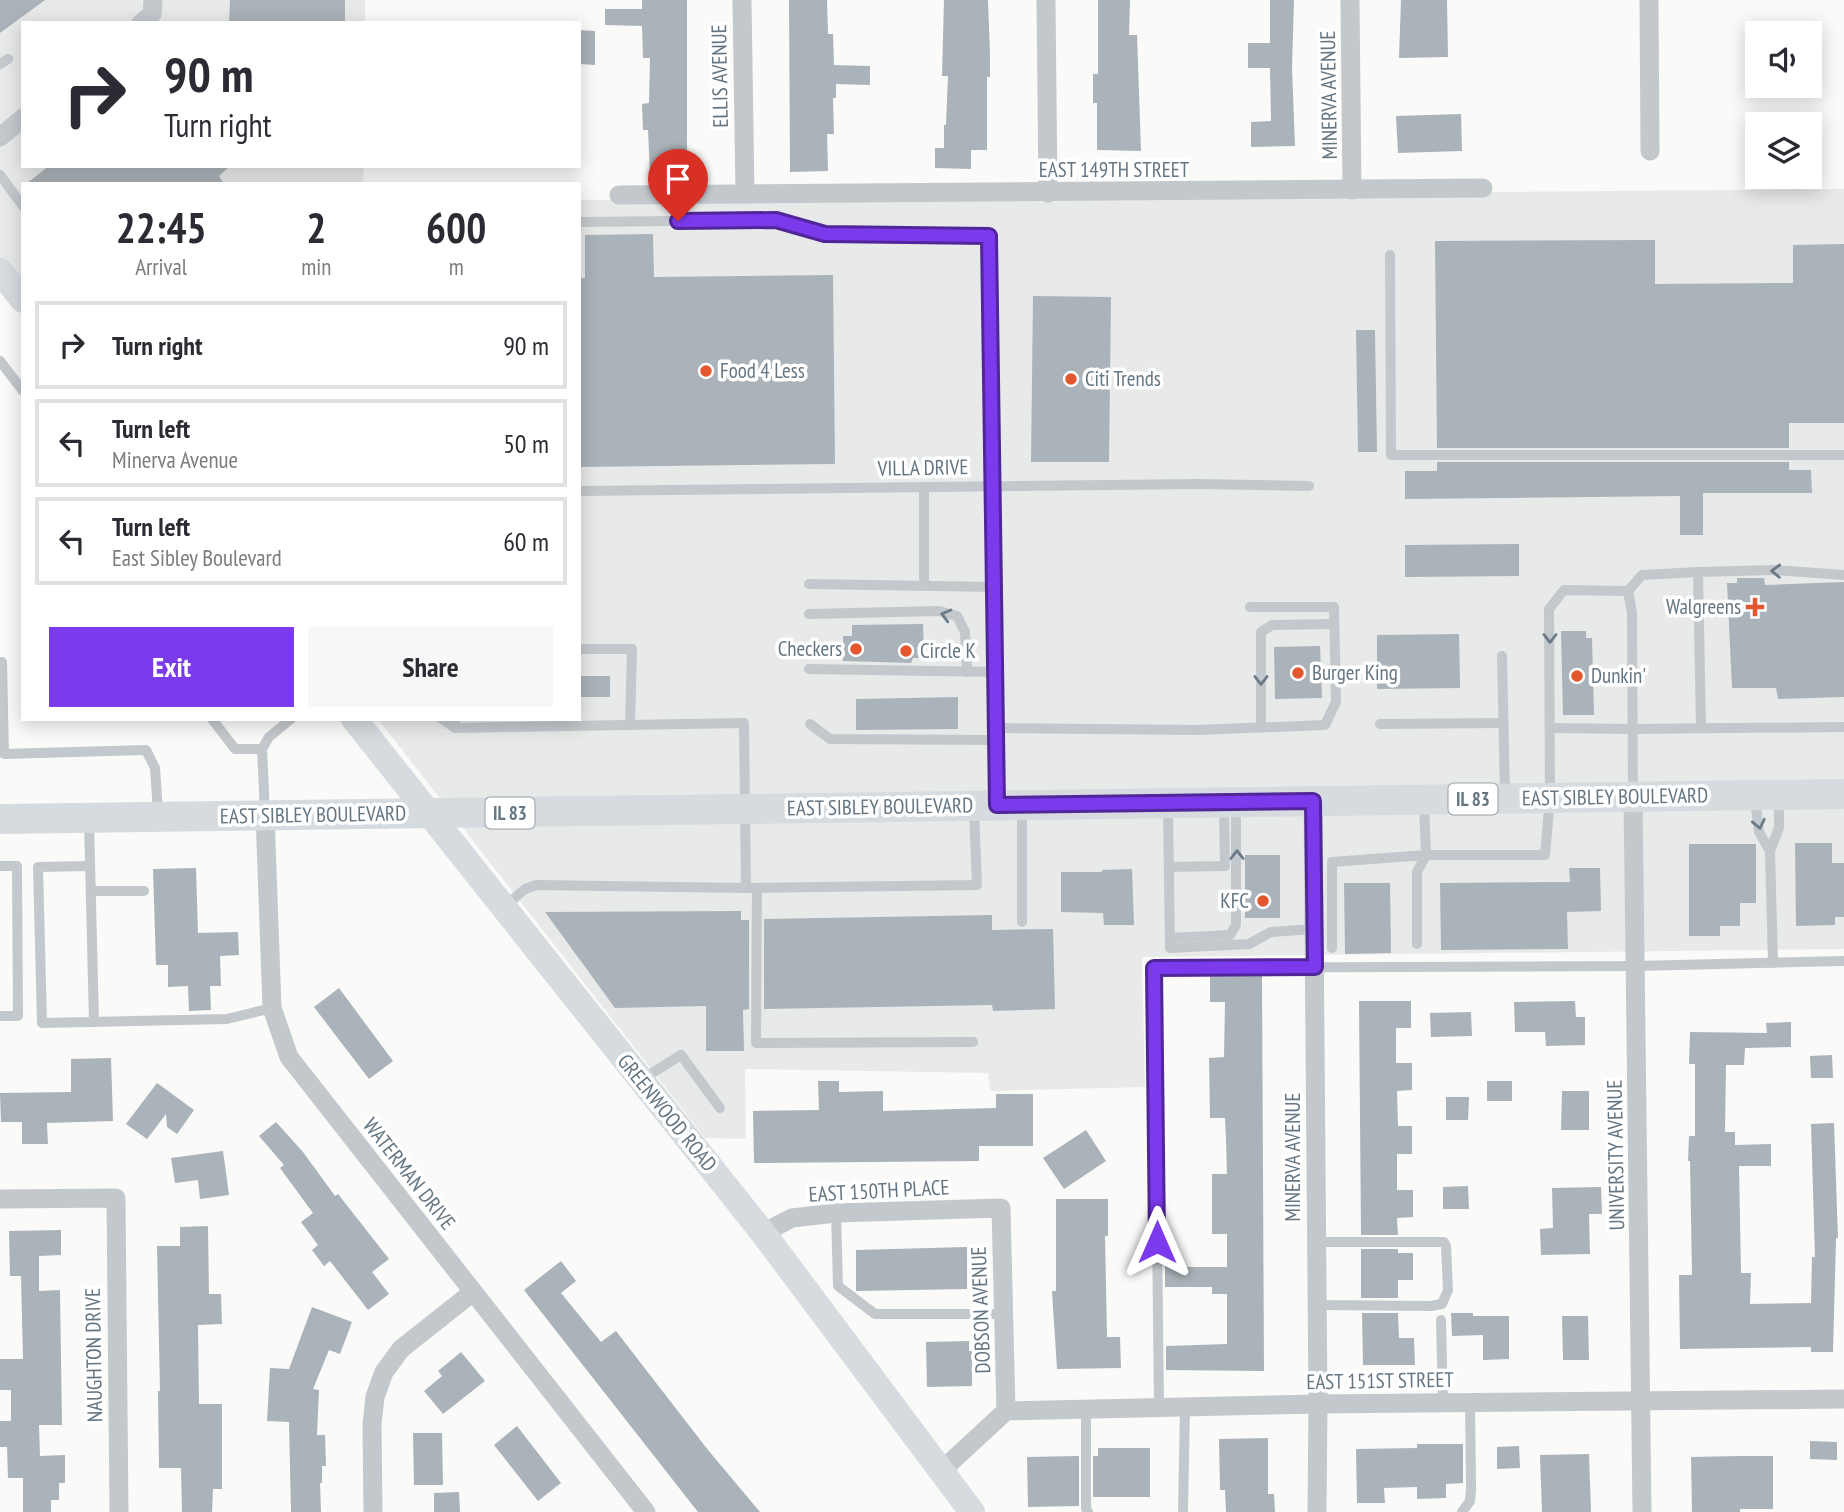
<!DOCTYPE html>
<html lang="en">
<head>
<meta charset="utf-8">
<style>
	:root { --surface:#fff; --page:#f7f7f7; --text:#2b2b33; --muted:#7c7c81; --line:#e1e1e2; --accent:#7c3aed }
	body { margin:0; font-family:"PT Sans Narrow",sans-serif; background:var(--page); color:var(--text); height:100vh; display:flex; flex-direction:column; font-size:26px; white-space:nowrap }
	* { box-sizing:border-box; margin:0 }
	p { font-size:23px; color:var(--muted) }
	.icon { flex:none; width:38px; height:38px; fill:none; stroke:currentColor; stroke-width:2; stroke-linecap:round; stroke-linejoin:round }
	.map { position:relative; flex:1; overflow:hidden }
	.panel { position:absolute; left:21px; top:182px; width:560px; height:539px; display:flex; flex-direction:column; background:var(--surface); border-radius:0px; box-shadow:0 4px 18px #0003 }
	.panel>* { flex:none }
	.hud { position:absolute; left:21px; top:21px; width:560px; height:147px; border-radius:0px; box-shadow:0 4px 18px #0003; background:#fff; color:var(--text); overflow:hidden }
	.tools { position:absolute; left:1745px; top:21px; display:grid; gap:14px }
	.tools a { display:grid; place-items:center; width:77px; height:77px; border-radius:0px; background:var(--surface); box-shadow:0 4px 18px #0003; font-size:35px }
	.pin { position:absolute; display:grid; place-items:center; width:60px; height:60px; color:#fff; margin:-72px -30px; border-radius:50% 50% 50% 0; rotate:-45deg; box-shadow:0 0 7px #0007 }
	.pin .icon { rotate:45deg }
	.me { position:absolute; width:77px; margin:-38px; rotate:0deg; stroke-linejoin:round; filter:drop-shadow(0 0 5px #0008) }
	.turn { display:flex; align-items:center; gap:24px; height:147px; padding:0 28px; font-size:32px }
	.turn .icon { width:91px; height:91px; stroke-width:2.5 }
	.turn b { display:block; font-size:49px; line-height:60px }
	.eta { display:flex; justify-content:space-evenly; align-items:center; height:119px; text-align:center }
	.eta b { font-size:42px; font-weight:600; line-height:49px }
	.action { display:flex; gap:14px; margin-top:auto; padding:14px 28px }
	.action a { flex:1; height:80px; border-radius:0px; background:var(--accent); color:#fff; font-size:28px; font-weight:600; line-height:80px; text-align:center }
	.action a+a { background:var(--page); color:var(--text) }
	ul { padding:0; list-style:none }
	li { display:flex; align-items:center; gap:21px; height:88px; margin:0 14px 10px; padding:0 14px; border:4px solid var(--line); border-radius:0px }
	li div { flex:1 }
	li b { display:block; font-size:26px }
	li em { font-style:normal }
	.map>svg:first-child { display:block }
	.built { fill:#e8e9e9 }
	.building { fill:#aab3b9 }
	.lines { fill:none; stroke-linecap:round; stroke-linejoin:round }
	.lane { stroke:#c3c8cc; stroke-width:10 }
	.street { stroke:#c3c8cc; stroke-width:19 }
	.secondary { stroke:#d6dbdf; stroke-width:26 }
	.primary { stroke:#d6dbdf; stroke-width:30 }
	.oneway { stroke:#6a7a87 }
	.route-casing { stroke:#51269a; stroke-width:18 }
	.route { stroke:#7c3aed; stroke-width:12 }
	.poi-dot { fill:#e4572e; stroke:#fff; stroke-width:2.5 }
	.labels { text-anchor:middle; stroke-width:7; stroke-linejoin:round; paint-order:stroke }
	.shield { fill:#fff; stroke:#939fa8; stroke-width:2 }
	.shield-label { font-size:19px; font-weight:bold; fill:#657683 }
	.street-label { font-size:21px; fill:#657683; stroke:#fff }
	.poi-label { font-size:21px; fill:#657683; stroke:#fff; text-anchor:start }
</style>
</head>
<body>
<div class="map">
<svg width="1844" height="1512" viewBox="0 0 1844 1512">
	<rect width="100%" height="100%" fill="#fafaf8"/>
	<g class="built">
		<polygon points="0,0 365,0 365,23 23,23 23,166 364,166 363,184 23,184 23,299 0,270"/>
		<polygon points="1844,189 1844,949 1142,957 1145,1087 990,1091 988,1073 745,1069 746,1139 705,1138 378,719 579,719 579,200"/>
	</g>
	<g class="building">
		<polygon points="0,0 45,0 0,33"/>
		<polygon points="230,0 345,0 345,23 229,23"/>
		<polygon points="642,0 687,0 687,173 650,174 648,130 643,130 642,104 649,103 650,58 643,58 642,26 605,25 605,9 642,9"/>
		<polygon points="789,0 827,0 828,34 833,34 834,65 870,66 870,85 836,84 836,98 833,98 834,134 827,134 828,171 790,172"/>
		<polygon points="944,0 988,0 990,54 990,77 987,77 987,150 971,150 971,169 935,168 935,148 944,148 944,125 946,125 948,76 942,76"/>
		<polygon points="1098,0 1130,0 1129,35 1137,35 1141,151 1097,150 1097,103 1093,103 1093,74 1098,74"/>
		<polygon points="1270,0 1294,0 1292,68 1295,146 1251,147 1251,122 1271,121 1270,68 1248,68 1248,43 1270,43"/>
		<polygon points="1401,0 1447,0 1448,57 1399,58"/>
		<polygon points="579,30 595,31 595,65 579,64"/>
		<polygon points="1461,114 1462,151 1398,153 1396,116"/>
		<polygon points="49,166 230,166 219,176 224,184 26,184"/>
		<polygon points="653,234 654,277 833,275 835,464 579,467 579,278 585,278 585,235"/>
		<polygon points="1655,240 1655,284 1793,283 1793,245 1844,244 1844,423 1789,423 1789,448 1437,448 1435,241"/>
		<polygon points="1033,296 1111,297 1109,462 1031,462"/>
		<polygon points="1356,330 1375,330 1377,452 1358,452"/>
		<polygon points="1437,462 1789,462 1789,470 1811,470 1812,493 1703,493 1703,535 1680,535 1680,496 1405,499 1405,471 1437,471"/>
		<polygon points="1519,544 1519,576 1405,577 1405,545"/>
		<polygon points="1737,578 1764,578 1765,585 1844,582 1844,697 1778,699 1776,688 1732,688 1727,583 1737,583"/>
		<polygon points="923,624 924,658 913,658 911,663 843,661 843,636 852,636 852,625"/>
		<polygon points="1561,631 1586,631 1586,638 1592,638 1594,715 1563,715"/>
		<polygon points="1459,634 1460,688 1377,689 1377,635"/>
		<polygon points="1320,646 1322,698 1275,699 1274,647"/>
		<rect x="579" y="676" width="31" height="21"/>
		<polygon points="958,697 958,729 856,730 856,699"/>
		<polygon points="1795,843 1832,843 1832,863 1844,863 1844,917 1835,917 1835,925 1796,926"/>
		<polygon points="1689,844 1756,844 1756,903 1740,903 1740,926 1720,926 1720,936 1689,936"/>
		<rect x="1245" y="855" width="35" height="63"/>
		<polygon points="196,868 198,933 238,932 239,955 220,956 221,986 210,986 211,1010 189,1011 188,986 168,987 168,965 156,965 153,869"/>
		<polygon points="1569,868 1600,868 1601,911 1567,912 1568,949 1441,950 1440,883 1570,882"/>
		<polygon points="1132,869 1134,925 1104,925 1103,913 1061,912 1061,872 1102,872 1102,870"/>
		<polygon points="1344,883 1390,883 1391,953 1345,954"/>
		<polygon points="741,911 741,920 749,920 749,1009 743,1010 744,1051 706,1051 706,1006 615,1008 545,912"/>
		<polygon points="992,915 992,930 1053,929 1055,1009 993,1011 992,1005 764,1009 764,919"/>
		<polygon points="1210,975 1262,975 1264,1371 1166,1370 1166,1346 1227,1344 1227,1294 1212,1294 1212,1287 1165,1287 1165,1264 1186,1264 1186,1267 1227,1267 1227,1234 1212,1234 1212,1174 1227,1174 1226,1140 1225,1118 1210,1118 1209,1058 1224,1057 1225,1002 1210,1002"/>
		<polygon points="339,988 393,1061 369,1079 314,1007"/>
		<polygon points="1359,1001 1411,1001 1411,1028 1396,1028 1396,1063 1412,1063 1412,1090 1397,1091 1398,1126 1412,1126 1412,1154 1397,1154 1397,1190 1413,1190 1413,1217 1397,1218 1398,1235 1361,1235"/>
		<polygon points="1575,1001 1576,1017 1585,1017 1585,1045 1546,1046 1545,1032 1515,1032 1514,1002"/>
		<polygon points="1471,1012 1472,1036 1431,1037 1430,1013"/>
		<polygon points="1791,1022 1791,1047 1745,1048 1744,1065 1726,1065 1725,1132 1735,1132 1735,1145 1771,1144 1771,1166 1739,1166 1741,1273 1751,1273 1750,1304 1811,1303 1812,1257 1815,1257 1811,1124 1834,1123 1838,1238 1836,1238 1833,1352 1811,1352 1811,1347 1680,1349 1679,1275 1692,1275 1690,1161 1688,1161 1689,1136 1695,1136 1695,1064 1689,1064 1690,1032 1767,1033 1766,1023"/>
		<polygon points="1832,1055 1833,1078 1811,1078 1810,1056"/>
		<polygon points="111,1058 113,1121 47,1123 48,1144 22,1144 22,1122 1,1122 0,1093 71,1092 71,1059"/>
		<polygon points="818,1081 839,1081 839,1092 883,1091 883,1111 996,1108 996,1094 1033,1094 1033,1146 979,1146 979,1161 754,1163 753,1111 819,1110"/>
		<rect x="1487" y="1081" width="25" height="20"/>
		<polygon points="157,1083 194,1110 177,1134 167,1127 166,1114 147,1139 126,1124"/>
		<polygon points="1562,1091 1589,1091 1589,1130 1561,1130"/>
		<polygon points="1446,1097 1469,1097 1468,1120 1446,1120"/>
		<polygon points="276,1122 303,1152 335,1196 338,1194 389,1259 372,1272 389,1294 368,1310 330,1261 324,1266 312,1250 318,1245 301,1222 313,1213 280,1168 284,1165 259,1136"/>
		<polygon points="1086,1130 1106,1161 1064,1189 1043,1158"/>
		<polygon points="223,1151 229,1195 200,1199 198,1180 175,1183 171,1158"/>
		<polygon points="1468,1186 1469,1209 1443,1209 1443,1187"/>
		<polygon points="1601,1187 1602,1214 1589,1214 1590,1254 1541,1255 1540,1229 1553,1228 1552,1188"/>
		<polygon points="1056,1199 1108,1199 1108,1236 1105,1236 1107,1337 1120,1337 1121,1368 1057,1369 1052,1291 1056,1291"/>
		<polygon points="208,1226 209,1294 221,1294 222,1324 198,1325 199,1404 222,1404 222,1489 213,1489 212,1512 182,1512 181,1468 159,1468 158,1391 160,1391 157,1246 180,1246 180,1227"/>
		<polygon points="61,1230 61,1255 39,1256 39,1291 60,1290 62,1425 39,1425 40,1456 65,1455 65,1483 59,1483 59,1500 51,1500 51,1512 23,1512 23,1478 8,1478 7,1447 0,1447 0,1421 11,1421 11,1390 0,1390 0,1359 23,1359 21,1276 10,1276 9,1231"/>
		<polygon points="967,1247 967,1289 856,1291 856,1250"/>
		<polygon points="1361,1249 1398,1249 1398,1253 1413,1253 1413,1280 1398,1280 1398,1298 1361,1298"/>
		<polygon points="561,1261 576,1281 561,1293 601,1342 616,1331 708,1450 760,1512 698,1512 524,1290"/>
		<polygon points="312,1307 352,1322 340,1354 329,1350 313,1389 319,1390 317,1435 325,1435 326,1466 322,1466 322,1483 320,1483 321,1512 291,1512 289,1422 267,1421 270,1368 289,1369"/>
		<polygon points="1362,1313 1398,1313 1399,1338 1414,1338 1415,1365 1363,1365"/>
		<polygon points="1451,1313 1473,1313 1473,1316 1509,1316 1509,1359 1483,1360 1483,1335 1452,1336"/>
		<polygon points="1562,1316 1588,1316 1589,1360 1563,1360"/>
		<polygon points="969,1341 969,1351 972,1351 972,1386 927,1387 926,1342"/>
		<polygon points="461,1352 485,1381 443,1414 424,1391 442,1376 438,1371"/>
		<polygon points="517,1426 561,1483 538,1501 494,1445"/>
		<polygon points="413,1433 442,1433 443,1485 414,1485"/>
		<polygon points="1268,1438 1268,1494 1274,1494 1275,1512 1226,1512 1225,1490 1220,1490 1219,1439"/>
		<polygon points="1810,1441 1837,1442 1837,1460 1810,1459"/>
		<polygon points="1417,1444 1463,1444 1463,1483 1446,1484 1446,1498 1417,1499 1417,1487 1384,1488 1385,1503 1357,1503 1356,1449 1417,1448"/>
		<polygon points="1519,1446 1520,1468 1497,1469 1497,1447"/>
		<polygon points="1098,1448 1150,1448 1150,1497 1093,1497 1093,1456 1098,1456"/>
		<polygon points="1589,1454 1591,1512 1542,1512 1540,1455"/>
		<polygon points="1079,1456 1079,1506 1028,1507 1027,1457"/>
		<polygon points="1740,1456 1773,1456 1773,1509 1740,1509 1740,1512 1692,1512 1691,1457"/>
		<polygon points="459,1492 460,1512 434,1512 434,1493"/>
	</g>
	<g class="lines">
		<g class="lane">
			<polyline points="0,64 8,59"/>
			<polyline points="0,175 23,206"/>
			<polyline points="579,222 776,220 825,234 989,236 997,804"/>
			<polyline points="1390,255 1391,455 1844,455"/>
			<polyline points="0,361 23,391"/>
			<polyline points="924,487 924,586"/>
			<polyline points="579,491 1198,484 1309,486"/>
			<polyline points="809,584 994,587"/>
			<polyline points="1628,591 1632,613 1633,793"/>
			<polyline points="809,614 939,611 957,616 965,632 967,672"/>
			<polyline points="579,649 632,649 630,725"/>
			<polyline points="1502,656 1505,794"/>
			<polyline points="0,662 2,662 4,754 146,750 155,768 158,812"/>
			<polyline points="809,669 995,672"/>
			<polyline points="212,719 235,749 262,749 265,813"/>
			<polyline points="442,719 455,728"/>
			<polyline points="455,719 455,728 744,723 746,888 977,885 974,810"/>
			<polyline points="810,724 830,739 996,740"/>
			<polyline points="1380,724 1503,723"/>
			<polyline points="996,728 1198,730 1325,725 1336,702 1334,607 1250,607"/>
			<polyline points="1261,728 1261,632 1272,625 1334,624"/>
			<polyline points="1550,728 1633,729 1844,727"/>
			<polyline points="1701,728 1698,572 1775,570 1844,575"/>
			<polyline points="262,749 269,737 291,719"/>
			<polyline points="1755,799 1759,832 1770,851"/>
			<polyline points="1168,807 1170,948 1249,944 1271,932 1314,929"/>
			<polyline points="1022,809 1022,922"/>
			<polyline points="89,822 94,1022"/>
			<polyline points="0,866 17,866 18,1016 0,1016"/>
			<polyline points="90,866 38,867 42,1023 227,1019 272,1008"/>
			<polyline points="1169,867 1225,866 1224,806"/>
			<polyline points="757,888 756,1043 973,1042"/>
			<polyline points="91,891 144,891"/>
			<polyline points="504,907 525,889 536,885 746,888"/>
			<polyline points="1170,938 1230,935 1236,925 1236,805"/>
			<polyline points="1417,944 1417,872 1426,855 1424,804"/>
			<polyline points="1332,948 1332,862 1426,855 1545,855 1550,798 1549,609 1564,590 1628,591 1642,575 1698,572"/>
			<polyline points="1773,963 1770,851 1779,828 1779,799"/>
			<polyline points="641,1080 681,1055 720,1108"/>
			<polyline points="836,1213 838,1286 875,1314 1003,1314"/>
			<polyline points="1317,1242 1444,1242 1446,1246 1448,1290 1442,1304 1431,1306 1317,1305"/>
			<polyline points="1441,1320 1443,1403"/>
			<polyline points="1159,1407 1154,968 1636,966 1844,961"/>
			<polyline points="1086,1409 1086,1508 1088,1512"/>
			<polyline points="1183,1512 1185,1406"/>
			<polyline points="1462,1512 1470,1501 1471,1489 1470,1402"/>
		</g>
		<g class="street">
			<polyline points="742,0 745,194"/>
			<polyline points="1046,0 1048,193"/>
			<polyline points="1350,0 1352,190"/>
			<polyline points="1649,0 1650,151"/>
			<polyline points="141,23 152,14 153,0"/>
			<polyline points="0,137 23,118"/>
			<polyline points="619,195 1483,188"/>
			<polyline points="1633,797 1642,1512"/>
			<polyline points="1313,801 1318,1404 1317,1512"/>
			<polyline points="265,815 272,1008 289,1057 646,1512"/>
			<polyline points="0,1199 116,1198 119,1512"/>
			<polyline points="763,1233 792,1218 836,1213 1001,1208 1006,1411"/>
			<polyline points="940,1472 1006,1411 1318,1404 1844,1399"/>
			<polyline points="373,1512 372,1424 375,1397 384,1372 401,1349 473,1292"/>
		</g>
		<g class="secondary">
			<polyline points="0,271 23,300"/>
			<polyline points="354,719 763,1233 972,1512"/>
		</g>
		<polyline class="primary" points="0,819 1844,794"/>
	</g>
	<defs><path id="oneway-chevron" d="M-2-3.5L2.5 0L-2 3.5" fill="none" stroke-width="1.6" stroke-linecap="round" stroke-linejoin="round" transform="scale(1.75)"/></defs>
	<g class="oneway">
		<use href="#oneway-chevron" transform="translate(1776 571) rotate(-178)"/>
		<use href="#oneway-chevron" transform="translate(946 615) rotate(-165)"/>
		<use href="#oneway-chevron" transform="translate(1550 638) rotate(90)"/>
		<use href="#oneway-chevron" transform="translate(1261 680) rotate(90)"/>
		<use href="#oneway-chevron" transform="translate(1759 824) rotate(78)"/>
		<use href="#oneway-chevron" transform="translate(1237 855) rotate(-90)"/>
	</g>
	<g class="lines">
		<defs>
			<polyline id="route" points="678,221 776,220 825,234 989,236 997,805 1313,801 1315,967 1154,968 1157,1242"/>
		</defs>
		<use href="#route" class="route-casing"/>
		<use href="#route" class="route"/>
	</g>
	<g class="poi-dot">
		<circle cx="706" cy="371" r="7"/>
		<circle cx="1071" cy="379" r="7"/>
		<path d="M1751.5 596.5h7v7h7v7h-7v7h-7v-7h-7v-7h7z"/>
		<circle cx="856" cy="649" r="7"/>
		<circle cx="906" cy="651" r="7"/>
		<circle cx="1298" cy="673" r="7"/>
		<circle cx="1577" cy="676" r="7"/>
		<circle cx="1263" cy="901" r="7"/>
	</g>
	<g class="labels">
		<g class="shield">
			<rect x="1448.5" y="783.5" width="49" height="31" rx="5"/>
			<rect x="485.5" y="797.5" width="49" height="31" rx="5"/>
		</g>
		<g class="shield-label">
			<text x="1473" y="806">IL 83</text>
			<text x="510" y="820">IL 83</text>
		</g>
		<g class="street-label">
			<text transform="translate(720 76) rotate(-91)" y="7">ELLIS AVENUE</text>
			<text transform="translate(1329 95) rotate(-91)" y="7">MINERVA AVENUE</text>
			<text x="1114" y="177">EAST 149TH STREET</text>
			<text transform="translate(923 468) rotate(-1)" y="7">VILLA DRIVE</text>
			<text transform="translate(1615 797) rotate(-1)" y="7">EAST SIBLEY BOULEVARD</text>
			<text transform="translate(880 807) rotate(-1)" y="7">EAST SIBLEY BOULEVARD</text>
			<text transform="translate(313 815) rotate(-1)" y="7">EAST SIBLEY BOULEVARD</text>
			<text transform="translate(667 1113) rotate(51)" y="7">GREENWOOD ROAD</text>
			<text transform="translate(1616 1155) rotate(-91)" y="7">UNIVERSITY AVENUE</text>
			<text transform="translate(1293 1157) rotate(-90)" y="7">MINERVA AVENUE</text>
			<text transform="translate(409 1174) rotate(52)" y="7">WATERMAN DRIVE</text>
			<text transform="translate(879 1191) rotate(-3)" y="7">EAST 150TH PLACE</text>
			<text transform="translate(981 1310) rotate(-92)" y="7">DOBSON AVENUE</text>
			<text transform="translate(94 1355) rotate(-91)" y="7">NAUGHTON DRIVE</text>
			<text transform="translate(1380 1381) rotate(-1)" y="7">EAST 151ST STREET</text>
		</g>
		<g class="poi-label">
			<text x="720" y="378">Food 4 Less</text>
			<text x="1085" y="386">Citi Trends</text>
			<text x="1741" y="614" text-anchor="end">Walgreens</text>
			<text x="842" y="656" text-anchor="end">Checkers</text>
			<text x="920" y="658">Circle K</text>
			<text x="1312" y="680">Burger King</text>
			<text x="1591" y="683">Dunkin'</text>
			<text x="1249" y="908" text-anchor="end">KFC</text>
		</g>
	</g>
</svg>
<div class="tools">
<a><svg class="icon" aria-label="sound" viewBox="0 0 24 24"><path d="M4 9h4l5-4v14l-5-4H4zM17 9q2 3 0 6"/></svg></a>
<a><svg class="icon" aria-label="layers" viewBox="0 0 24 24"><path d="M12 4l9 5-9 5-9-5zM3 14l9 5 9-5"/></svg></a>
</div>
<div class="pin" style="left:678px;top:221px;background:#d93025"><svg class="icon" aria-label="arrive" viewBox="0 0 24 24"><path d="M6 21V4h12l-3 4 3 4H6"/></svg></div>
<svg class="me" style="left:1157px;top:1242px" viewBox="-20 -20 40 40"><path d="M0-17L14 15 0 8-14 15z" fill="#7c3aed" stroke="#fff" stroke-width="4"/></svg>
<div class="hud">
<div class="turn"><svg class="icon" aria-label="right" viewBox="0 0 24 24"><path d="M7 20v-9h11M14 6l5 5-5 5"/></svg><div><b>90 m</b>Turn right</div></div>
</div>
<section class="panel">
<div class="eta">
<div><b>22:45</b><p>Arrival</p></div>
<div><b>2</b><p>min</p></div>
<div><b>600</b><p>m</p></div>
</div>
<ul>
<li><svg class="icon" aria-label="right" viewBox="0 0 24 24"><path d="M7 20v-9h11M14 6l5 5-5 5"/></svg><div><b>Turn right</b></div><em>90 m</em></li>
<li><svg class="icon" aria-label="left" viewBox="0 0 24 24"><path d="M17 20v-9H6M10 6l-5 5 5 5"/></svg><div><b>Turn left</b><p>Minerva Avenue</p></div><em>50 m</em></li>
<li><svg class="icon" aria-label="left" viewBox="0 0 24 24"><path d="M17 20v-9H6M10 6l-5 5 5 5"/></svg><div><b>Turn left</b><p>East Sibley Boulevard</p></div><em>60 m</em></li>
</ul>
<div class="action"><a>Exit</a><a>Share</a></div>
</section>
</div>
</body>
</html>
